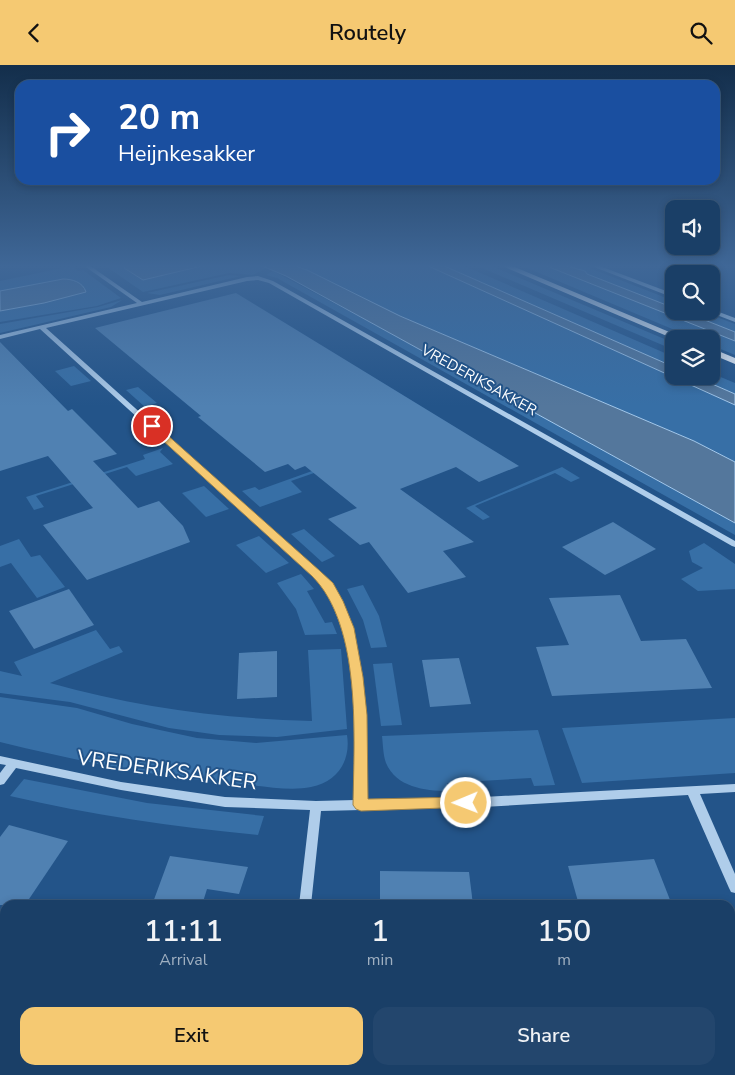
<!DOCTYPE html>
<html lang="en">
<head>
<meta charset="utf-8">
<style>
	:root { --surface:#1a3f67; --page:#23466d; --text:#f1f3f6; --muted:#9fafc0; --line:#38587b; --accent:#f5c972 }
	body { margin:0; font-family:"Nunito Sans",sans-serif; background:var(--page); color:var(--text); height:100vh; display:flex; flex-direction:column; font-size:19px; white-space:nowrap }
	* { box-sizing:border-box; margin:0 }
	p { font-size:16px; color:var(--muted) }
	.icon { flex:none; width:28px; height:28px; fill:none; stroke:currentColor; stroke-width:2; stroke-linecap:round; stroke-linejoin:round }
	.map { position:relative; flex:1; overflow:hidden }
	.drawer { position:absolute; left:0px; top:835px; width:735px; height:175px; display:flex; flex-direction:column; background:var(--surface); border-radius:15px 15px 0 0; box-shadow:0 2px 8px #0003,0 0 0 1px var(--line) }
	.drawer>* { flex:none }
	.hud { position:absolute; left:15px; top:15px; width:705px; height:105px; border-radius:15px; box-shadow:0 2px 8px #0003,0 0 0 1px var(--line); background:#1a4fa0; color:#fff; overflow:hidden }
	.fabs { position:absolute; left:665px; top:135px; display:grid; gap:10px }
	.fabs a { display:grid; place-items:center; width:55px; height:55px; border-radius:10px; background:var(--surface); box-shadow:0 2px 8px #0003,0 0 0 1px var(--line); font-size:25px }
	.pin { position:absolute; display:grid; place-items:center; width:42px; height:42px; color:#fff; margin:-21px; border:2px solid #fff; border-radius:50%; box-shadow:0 1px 5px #0007 }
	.me { position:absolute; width:55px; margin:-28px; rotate:269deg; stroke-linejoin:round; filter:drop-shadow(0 0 4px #0008) }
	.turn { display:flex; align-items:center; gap:18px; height:105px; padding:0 20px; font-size:22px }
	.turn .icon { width:65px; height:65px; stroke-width:2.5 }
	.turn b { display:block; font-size:35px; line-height:42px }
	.eta { display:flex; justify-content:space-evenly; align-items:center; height:85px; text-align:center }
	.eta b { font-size:30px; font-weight:600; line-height:35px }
	.action { display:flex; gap:10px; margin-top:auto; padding:10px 20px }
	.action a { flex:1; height:58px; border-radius:15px; background:var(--accent); color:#111; font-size:20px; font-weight:600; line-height:58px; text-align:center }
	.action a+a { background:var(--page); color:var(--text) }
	header { display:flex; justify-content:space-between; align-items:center; height:65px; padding:0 20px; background:var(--accent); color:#111; font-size:22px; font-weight:600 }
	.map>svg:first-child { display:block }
	.green { fill:#376fa6 }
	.water { fill:#54779c; stroke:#a3c8eb }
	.building { fill:#5081b2 }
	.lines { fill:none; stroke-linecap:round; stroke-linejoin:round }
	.minor { fill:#afcdea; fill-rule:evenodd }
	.major { fill:#f3f8fe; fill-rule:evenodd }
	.route { fill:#f5c972; stroke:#9f834a }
	.labels { text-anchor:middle; stroke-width:4; stroke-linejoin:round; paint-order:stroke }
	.far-street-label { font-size:15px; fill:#fff; stroke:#235489 }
	.near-street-label { font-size:21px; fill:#fff; stroke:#235489 }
</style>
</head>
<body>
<header><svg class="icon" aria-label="back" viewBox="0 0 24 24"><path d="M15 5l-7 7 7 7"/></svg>Routely<svg class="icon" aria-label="search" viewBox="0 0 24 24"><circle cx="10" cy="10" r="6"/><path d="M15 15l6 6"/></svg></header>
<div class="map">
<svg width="735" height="1010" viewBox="0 0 735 1010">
	<rect width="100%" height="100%" fill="#235489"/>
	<g class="green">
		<polygon points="104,200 126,200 124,203 143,215 206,200 260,200 266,203 253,210 229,208 143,227"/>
		<polygon points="292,200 426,200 735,340 735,397 694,376 400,251 307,205"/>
		<polygon points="442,200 462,200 674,292 674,302"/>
		<polygon points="475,200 489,200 674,278 674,285"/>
		<polygon points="520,200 544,200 735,276 735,290 711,280 711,274 696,274"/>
		<polygon points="564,200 582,200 674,236 674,243 587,209 585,206"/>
		<polygon points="72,201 78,206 83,205 121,233 97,241 0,257 0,246 44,238 86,226 63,214 0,226 0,216"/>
		<polygon points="273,206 368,256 735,458 735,470 277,213 266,210"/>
		<polygon points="229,210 241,211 160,230 147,228"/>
		<polygon points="122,235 111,242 0,268 0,259 98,242"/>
		<polygon points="682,246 701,246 735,259 735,267"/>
		<polygon points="74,301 91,316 71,321 55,306"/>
		<polygon points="711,308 735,318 735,329 694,311 711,311"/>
		<polygon points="138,322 157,338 145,342 126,325"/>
		<polygon points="163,383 160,387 173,399 136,411 127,402 36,431 44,442 34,445 26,432 145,394 143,390"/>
		<polygon points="365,387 360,392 291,416 302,427 260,442 242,426 255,422 259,425"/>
		<polygon points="562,402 580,413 571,417 555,408 475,441 490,452 483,455 466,443"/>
		<polygon points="204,421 229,444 206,452 182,428"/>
		<polygon points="304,464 335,491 322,497 291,469"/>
		<polygon points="259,471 289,498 266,508 236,480"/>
		<polygon points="19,474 31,492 40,490 65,522 37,533 11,498 0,502 0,481"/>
		<polygon points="704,478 735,499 735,524 698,526 681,514 703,503 692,497 689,486"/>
		<polygon points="301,509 314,524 307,526 325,558 332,557 337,569 305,570 296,544 277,518"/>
		<polygon points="363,520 379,551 387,582 371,583 363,555 347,524"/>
		<path d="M96,565L110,584L119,581L123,587L50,618C135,642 224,654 312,656L308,585L341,584L347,664L277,672L219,670L169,663L70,637L0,628V606L22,611L14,597Z"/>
		<polygon points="392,598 402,660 381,661 373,599"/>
		<path d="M0,632L77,643L132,659L197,673L256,678L347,670C351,695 338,717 311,722C292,726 270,722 250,720C166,714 82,697 0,677Z"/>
		<polygon points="735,653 735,708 582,718 562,663"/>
		<path d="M538,665L555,720L534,721L531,713L447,718V726C425,726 396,722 386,698C383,690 383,679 382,671Z"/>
		<path d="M24,714L147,738L264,751L258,770C174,762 92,750 10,731Z"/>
	</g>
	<g class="water">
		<polygon points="126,200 206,200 143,215 124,203"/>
		<polygon points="260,200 292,200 307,205 400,251 694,376 735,397 735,458 368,256 286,211"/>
		<polygon points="426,200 442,200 674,302 674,311 694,311 735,329 735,340"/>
		<polygon points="544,200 564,200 585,206 587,209 674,243 674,246 682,246 735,267 735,276"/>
		<path d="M63,214C72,214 83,217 86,227L44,238L0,246V226Z"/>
	</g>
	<g class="building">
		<polygon points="236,228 519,401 479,417 456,402 400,424 474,477 443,486 466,512 408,528 369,477 360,480 328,454 357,443 305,401 295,405 288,399 265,407 198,352 201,351 95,263"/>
		<polygon points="0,277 68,346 72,344 117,389 93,396 138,443 159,436 183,461 190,477 87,515 43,460 93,443 48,391 0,406"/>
		<polygon points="613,457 656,484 605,510 562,482"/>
		<polygon points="69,524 94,560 34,584 9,546"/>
		<polygon points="620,530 641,576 686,574 712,623 552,631 536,582 569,580 549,533"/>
		<polygon points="277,586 277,632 237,634 239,588"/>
		<polygon points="459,593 471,639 430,642 422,595"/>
		<polygon points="9,760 68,776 25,840 0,840 0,772"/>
		<polygon points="170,791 248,802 239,829 207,824 202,840 152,840"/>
		<polygon points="654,794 672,840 579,840 568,801"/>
		<polygon points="380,806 469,807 473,840 380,840"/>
	</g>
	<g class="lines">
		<g class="minor">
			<path d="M83,200H89L142,237L247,212L258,211L273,216L735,476V482L732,481L269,218L258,215L247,216L46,263L331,519C370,584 366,662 367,735L483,732L735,719V727L700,729L735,809V828L731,827L729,823L688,730L483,742L321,746L311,840H299L310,745L225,742L121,725L16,703L4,719L0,720V708L6,700L0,699V691L121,717L225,732L316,736L355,735C355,681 359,624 344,572C339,554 332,539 324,522L40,264L0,274V270L137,238Z"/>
			<polygon points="589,200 597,200 674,229 674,233"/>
			<polygon points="711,244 735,253 735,257 709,247 708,246 711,246"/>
		</g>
		<g class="major">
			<polygon points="500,200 510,200 686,274 674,274"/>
			<polygon points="711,283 735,293 735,299 711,289"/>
		</g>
	</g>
	<linearGradient id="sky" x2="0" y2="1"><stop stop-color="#132e4b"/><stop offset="0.59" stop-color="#3f6797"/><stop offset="1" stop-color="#3f6797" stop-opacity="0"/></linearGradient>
	<rect width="735" height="341" fill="url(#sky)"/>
	<path class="route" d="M149,359H155L320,506L333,518L343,536L354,563L363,612L367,650L368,734L466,732L471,733L473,738L471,742L361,746L356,744L353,740C354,673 362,561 312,511L149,363Z"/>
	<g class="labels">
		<g class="far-street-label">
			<text transform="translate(479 315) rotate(29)" y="5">VREDERIKSAKKER</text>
		</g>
		<g class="near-street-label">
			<text transform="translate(167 705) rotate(8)" y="7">VREDERIKSAKKER</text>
		</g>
	</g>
</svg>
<div class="fabs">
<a><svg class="icon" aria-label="sound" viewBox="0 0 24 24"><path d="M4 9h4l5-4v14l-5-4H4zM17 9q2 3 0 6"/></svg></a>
<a><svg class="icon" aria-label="search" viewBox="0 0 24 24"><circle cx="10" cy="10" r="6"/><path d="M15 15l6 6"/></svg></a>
<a><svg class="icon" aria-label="layers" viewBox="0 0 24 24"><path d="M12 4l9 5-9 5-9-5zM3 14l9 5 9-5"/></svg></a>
</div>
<div class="pin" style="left:152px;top:361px;background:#d93025"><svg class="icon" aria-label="arrive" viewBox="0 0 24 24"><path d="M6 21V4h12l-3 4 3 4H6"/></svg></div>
<svg class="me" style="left:466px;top:738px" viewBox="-20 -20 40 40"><circle r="17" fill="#f5c972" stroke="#fff" stroke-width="3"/><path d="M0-11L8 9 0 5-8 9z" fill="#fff"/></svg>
<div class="hud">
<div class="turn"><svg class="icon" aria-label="right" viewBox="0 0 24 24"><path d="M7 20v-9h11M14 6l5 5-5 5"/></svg><div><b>20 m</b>Heijnkesakker</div></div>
</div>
<section class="drawer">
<div class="eta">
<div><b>11:11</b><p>Arrival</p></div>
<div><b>1</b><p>min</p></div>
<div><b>150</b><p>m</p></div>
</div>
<div class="action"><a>Exit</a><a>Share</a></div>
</section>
</div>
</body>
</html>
